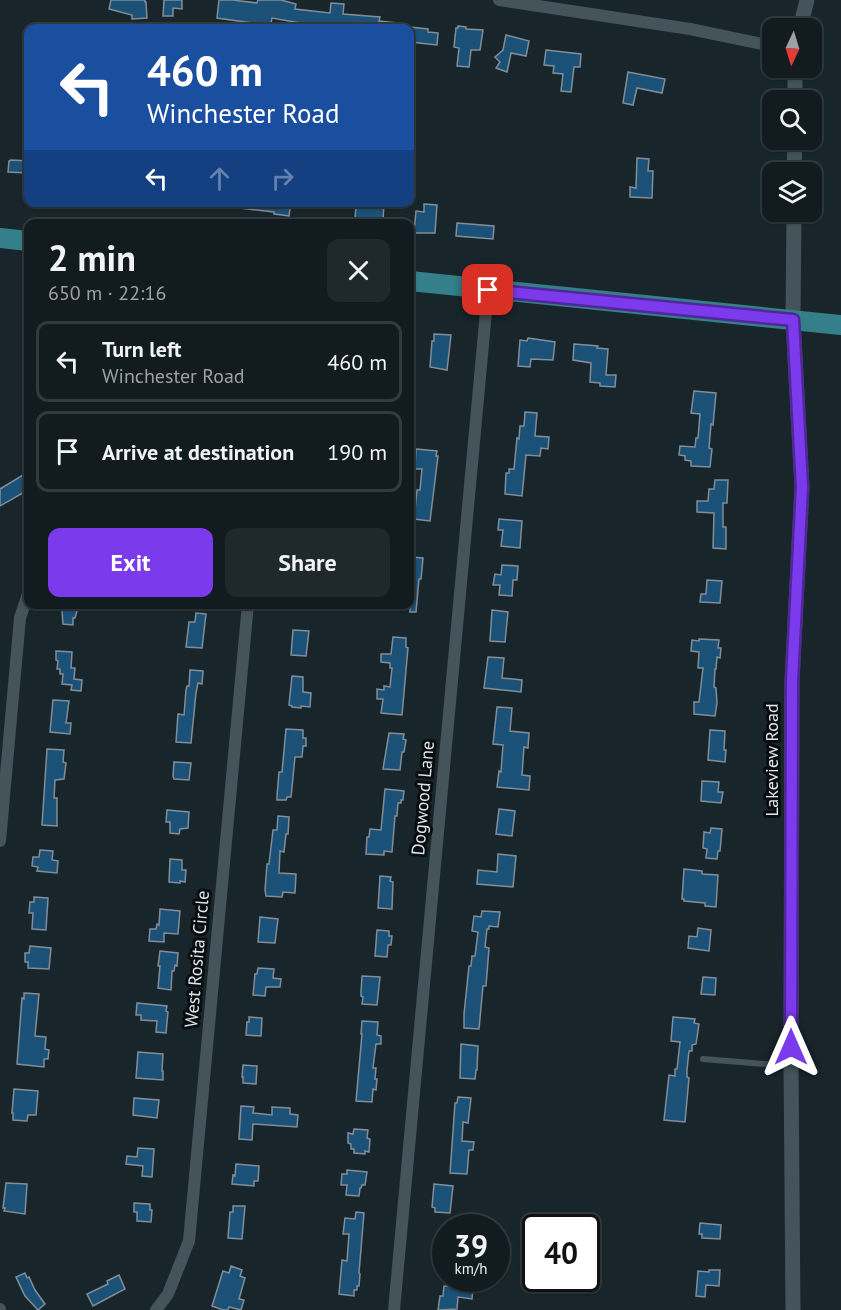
<!DOCTYPE html>
<html lang="en">
<head>
<meta charset="utf-8">
<style>
	:root { --surface:#121c20; --page:#1f292d; --text:#f1f3f6; --muted:#9ca1a5; --line:#313a3e; --accent:#7c3aed }
	body { margin:0; font-family:"PT Sans",sans-serif; background:var(--page); color:var(--text); height:100vh; display:flex; flex-direction:column; font-size:22px; white-space:nowrap }
	* { box-sizing:border-box; margin:0 }
	p { font-size:20px; color:var(--muted) }
	.icon { flex:none; width:33px; height:33px; fill:none; stroke:currentColor; stroke-width:2; stroke-linecap:round; stroke-linejoin:round }
	.map { position:relative; flex:1; overflow:hidden }
	.drawer { position:absolute; left:24px; top:219px; width:390px; height:390px; display:flex; flex-direction:column; background:var(--surface); border-radius:12px; box-shadow:0 2px 4px #0004,0 0 0 2px var(--line) }
	.drawer>* { flex:none }
	.hud { position:absolute; left:24px; top:24px; width:390px; height:183px; border-radius:12px; box-shadow:0 2px 4px #0004,0 0 0 2px var(--line); background:#1a4fa0; color:#fff; overflow:hidden }
	.needle { width:39px; rotate:184deg }
	.controls { position:absolute; left:762px; top:18px; display:grid; gap:12px }
	.controls a { display:grid; place-items:center; width:60px; height:60px; border-radius:12px; background:var(--surface); box-shadow:0 2px 4px #0004,0 0 0 2px var(--line); font-size:30px }
	.speed { position:absolute; left:432px; top:1214px; display:flex; gap:12px; font-size:30px; font-weight:700; text-align:center }
	.speed>* { display:grid; place-content:center; width:78px; height:78px; border-radius:50%; background:var(--surface); box-shadow:0 2px 4px #0004,0 0 0 2px var(--line); line-height:1 }
	.speed small { font-size:15px; font-weight:400 }
	.speed .limit { border:3px solid #111; border-radius:9px; background:#fff; color:#111 }
	.pin { position:absolute; display:grid; place-items:center; width:51px; height:51px; color:#fff; margin:-26px; border-radius:12px; box-shadow:0 3px 9px #0006 }
	.me { position:absolute; width:66px; margin:-33px; rotate:0deg; stroke-linejoin:round; filter:drop-shadow(0 0 4px #0008) }
	.turn { display:flex; align-items:center; gap:21px; height:126px; padding:0 24px; font-size:27px }
	.turn .icon { width:78px; height:78px; stroke-width:2.5 }
	.turn b { display:block; font-size:42px; line-height:51px }
	.lanes { display:flex; align-items:center; height:57px; padding:0 24px; background:#0003; justify-content:center; gap:30px; direction:ltr }
	.lanes .off { opacity:.35 }
	.round { display:grid; place-items:center; flex:none; width:63px; height:63px; border-radius:12px; background:var(--page) }
	.overview { display:flex; align-items:center; justify-content:space-between; height:102px; padding:0 24px }
	h1 { font-size:36px; font-weight:700; line-height:45px }
	.action { display:flex; gap:12px; margin-top:auto; padding:12px 24px }
	.action a { flex:1; height:69px; border-radius:12px; background:var(--accent); color:#fff; font-size:24px; font-weight:700; line-height:69px; text-align:center }
	.action a+a { background:var(--page); color:var(--text) }
	ul { padding:0; list-style:none }
	li { display:flex; align-items:center; gap:18px; height:81px; margin:0 12px 9px; padding:0 12px; border:3px solid var(--line); border-radius:12px }
	li div { flex:1 }
	li b { display:block; font-size:22px }
	li em { font-style:normal }
	.map>svg:first-child { display:block }
	.building { fill:#1b5077; stroke:#818d98; stroke-width:1.5 }
	.lines { fill:none; stroke-linecap:round; stroke-linejoin:round }
	.service { stroke:#45545a; stroke-width:6 }
	.minor { stroke:#45545a; stroke-width:12 }
	.tertiary { stroke:#45545a; stroke-width:15 }
	.primary { stroke:#347f89; stroke-width:20 }
	.route-casing { stroke:#51269a; stroke-width:15 }
	.route { stroke:#7c3aed; stroke-width:10 }
	.labels { text-anchor:middle; stroke-width:6; stroke-linejoin:round; paint-order:stroke }
	.street-label { font-size:18px; fill:#dde6ea; stroke:#080e10 }
</style>
</head>
<body>
<div class="map">
<svg width="841" height="1310" viewBox="0 0 841 1310">
	<rect width="100%" height="100%" fill="#18262b"/>
	<g class="building">
		<polygon points="111,0 145,0 145,2 146,2 147,18 132,19 132,15 109,9"/>
		<polygon points="164,0 182,0 182,9 173,8 173,16 163,16"/>
		<polygon points="219,0 233,0 257,3 258,0 281,0 296,4 295,9 330,13 331,3 344,4 343,14 380,17 379,21 397,23 396,28 300,28 300,23 272,18 270,28 258,28 259,24 217,18"/>
		<polygon points="458,26 466,27 466,29 483,30 480,50 471,50 469,67 457,66 459,48 454,47 456,28 458,28"/>
		<polygon points="410,27 428,29 428,32 438,33 437,45 410,42"/>
		<polygon points="506,35 529,41 526,56 511,53 507,72 496,68 500,62 495,57 503,50"/>
		<polygon points="546,50 581,54 580,67 574,67 571,92 561,91 563,74 553,73 554,66 544,65"/>
		<polygon points="628,72 665,79 662,93 637,88 633,105 623,103"/>
		<polygon points="637,158 649,159 648,171 653,171 652,198 630,197 630,187 636,188"/>
		<polygon points="11,160 28,161 28,173 8,172 9,161"/>
		<polygon points="240,202 291,202 289,216 274,214 274,212 240,208"/>
		<polygon points="374,202 384,202 383,222 358,224 359,220 355,219 356,206 373,207"/>
		<polygon points="424,204 437,205 435,233 414,233 416,211 424,212"/>
		<polygon points="457,223 494,226 493,239 456,236"/>
		<polygon points="434,334 451,335 447,370 430,367 432,341 434,341"/>
		<polygon points="528,338 555,342 553,360 531,359 530,367 518,366 520,340 527,341"/>
		<polygon points="574,344 598,346 597,348 608,349 606,375 616,375 615,387 600,386 600,383 590,382 591,363 573,360"/>
		<polygon points="694,391 716,393 713,425 711,424 709,448 712,449 710,467 691,466 691,461 685,460 685,456 679,455 680,446 695,447 696,438 698,438 700,414 691,413"/>
		<polygon points="525,412 537,413 535,436 549,437 548,449 541,448 540,456 526,455 522,496 505,494 506,473 509,473 509,469 514,469 517,438 519,439 520,426 524,426"/>
		<polygon points="416,449 437,451 436,456 438,456 430,521 414,519 417,490 420,490 422,469 415,469"/>
		<polygon points="23,475 28,485 28,490 0,506 0,489"/>
		<polygon points="715,480 728,480 727,503 723,503 723,527 726,527 726,549 713,548 714,513 697,512 697,501 708,501 709,489 714,489"/>
		<polygon points="499,519 522,521 520,548 501,546 503,530 498,530"/>
		<polygon points="410,557 423,558 421,579 419,579 416,612 410,612"/>
		<polygon points="502,565 518,566 517,580 513,580 512,596 499,595 500,585 493,585 495,574 501,575"/>
		<polygon points="707,580 722,581 720,603 700,602 701,594 706,594"/>
		<polygon points="64,604 79,604 75,618 73,618 73,625 63,624 62,611"/>
		<polygon points="492,610 508,612 505,642 490,641"/>
		<polygon points="196,613 206,614 202,648 186,647 189,622 195,622"/>
		<polygon points="293,630 309,631 306,656 291,655"/>
		<polygon points="393,637 406,638 406,647 408,648 402,715 381,713 383,699 377,699 377,689 384,690 384,686 390,687 392,668 390,668 390,663 381,662 381,654 391,654"/>
		<polygon points="699,639 719,640 718,648 721,648 720,658 717,657 716,669 715,669 714,687 716,688 717,703 715,716 694,714 694,702 699,702 703,668 698,668 699,652 691,651 692,640 699,641"/>
		<polygon points="56,651 72,652 71,668 75,668 74,679 82,680 81,691 71,690 72,685 62,684 63,674 60,674 60,669 57,669 58,661 56,660"/>
		<polygon points="488,657 504,658 502,678 522,680 521,692 484,688"/>
		<polygon points="190,670 203,671 202,684 198,683 196,693 191,743 176,742 178,714 184,715 186,690 187,686 189,686"/>
		<polygon points="292,676 303,677 303,692 311,693 310,707 301,706 301,708 292,707 292,706 289,705"/>
		<polygon points="53,700 69,701 66,723 71,723 70,734 50,732"/>
		<polygon points="497,707 512,708 510,731 529,733 528,748 524,747 522,775 530,776 529,790 497,787 499,771 501,772 503,745 493,744"/>
		<polygon points="286,729 303,730 303,738 306,738 306,746 303,746 302,757 295,757 291,797 287,797 286,800 277,800 277,796 279,772 282,772"/>
		<polygon points="710,730 725,731 724,750 726,750 725,762 708,760"/>
		<polygon points="389,733 404,734 403,739 406,740 404,752 402,752 400,770 383,769"/>
		<polygon points="47,749 64,750 63,762 66,763 64,779 55,780 54,798 57,798 57,826 42,825"/>
		<polygon points="174,762 191,763 189,780 174,779 173,776"/>
		<polygon points="702,781 719,782 718,792 723,792 721,803 701,801"/>
		<polygon points="385,789 404,791 403,800 401,800 401,803 398,803 397,816 395,816 392,852 384,851 384,855 366,854 367,837 369,837 370,829 381,830"/>
		<polygon points="499,809 515,811 512,836 496,834"/>
		<polygon points="167,810 189,812 188,828 180,829 179,834 170,833 170,822 166,822"/>
		<polygon points="278,816 289,817 288,834 286,834 284,852 280,851 279,873 296,874 295,893 283,892 282,897 266,896 265,890 267,864 269,864 273,830 277,830"/>
		<polygon points="711,828 722,829 720,851 718,851 717,859 706,858 707,849 703,848 704,832 710,833"/>
		<polygon points="40,850 53,851 52,860 58,861 57,873 37,871 38,867 32,866 33,857 39,857"/>
		<polygon points="498,854 516,856 513,887 477,884 478,870 497,872"/>
		<polygon points="170,859 182,860 182,870 186,870 185,882 180,881 180,883 169,882"/>
		<polygon points="684,869 702,871 702,874 718,875 716,907 705,906 705,903 684,901 684,899 682,899"/>
		<polygon points="380,876 391,877 390,881 393,882 392,909 378,908"/>
		<polygon points="34,897 48,898 46,930 32,929 33,913 29,913 30,902 34,902"/>
		<polygon points="160,909 180,911 178,934 164,933 164,942 149,941 150,929 156,929 157,924 159,925"/>
		<polygon points="482,911 500,912 498,927 489,926 489,929 487,929 485,947 489,948 486,986 483,986 479,1029 464,1028 464,1014 469,966 471,966 472,956 475,956 478,932 472,931 474,916 481,917"/>
		<polygon points="260,917 278,919 275,943 258,942"/>
		<polygon points="698,928 711,930 709,951 688,948 689,936 697,937"/>
		<polygon points="377,930 389,931 389,936 392,936 391,945 388,945 387,957 375,956"/>
		<polygon points="30,946 51,948 49,969 28,968 28,962 25,962 25,953 29,953"/>
		<polygon points="160,951 178,953 177,966 175,965 174,971 172,971 171,990 158,988 160,966 158,966"/>
		<polygon points="258,968 274,969 273,978 281,979 280,987 266,987 265,996 253,995 255,974 257,974"/>
		<polygon points="362,976 380,977 377,1005 362,1004 363,997 361,996 361,992"/>
		<polygon points="703,977 716,978 715,995 701,994"/>
		<polygon points="24,993 39,994 35,1036 46,1037 45,1049 49,1050 48,1059 44,1059 44,1067 17,1064 22,998 24,999"/>
		<polygon points="137,1003 167,1006 166,1011 168,1012 166,1033 156,1032 157,1021 141,1020 141,1015 136,1015"/>
		<polygon points="249,1017 262,1018 261,1036 246,1035 247,1022 249,1022"/>
		<polygon points="673,1017 695,1019 694,1023 699,1024 696,1044 692,1045 692,1051 689,1051 687,1070 687,1077 689,1078 685,1122 664,1120 669,1075 675,1076 675,1069 677,1069 680,1042 671,1041"/>
		<polygon points="362,1021 378,1022 377,1035 381,1036 381,1044 376,1044 373,1068 376,1068 375,1079 377,1079 376,1090 373,1089 372,1102 356,1101 362,1034 361,1034"/>
		<polygon points="461,1044 478,1046 477,1070 476,1070 475,1079 460,1078"/>
		<polygon points="138,1052 163,1054 162,1071 163,1071 163,1080 136,1078"/>
		<polygon points="243,1065 257,1066 256,1084 243,1083 243,1077 242,1077"/>
		<polygon points="14,1089 38,1091 36,1115 28,1115 27,1121 13,1120 13,1113 12,1113"/>
		<polygon points="458,1097 471,1098 468,1123 463,1122 462,1141 474,1142 473,1150 469,1150 467,1174 450,1173 455,1103 457,1103"/>
		<polygon points="134,1098 159,1100 157,1118 133,1115"/>
		<polygon points="241,1106 254,1107 253,1113 272,1115 272,1107 290,1108 290,1114 298,1115 297,1127 253,1124 252,1140 239,1139"/>
		<polygon points="354,1129 368,1130 367,1138 370,1139 369,1152 365,1151 365,1154 354,1153 354,1149 351,1149 351,1144 348,1143 348,1133 353,1134"/>
		<polygon points="138,1148 154,1149 152,1177 142,1176 143,1166 126,1164 127,1156 137,1157"/>
		<polygon points="236,1164 259,1166 258,1181 254,1181 254,1186 232,1184 233,1175 235,1176"/>
		<polygon points="347,1170 367,1172 365,1185 362,1185 361,1188 360,1188 359,1196 346,1195 347,1185 341,1185 342,1174 347,1174"/>
		<polygon points="6,1183 27,1184 25,1214 4,1211 5,1208 3,1208"/>
		<polygon points="434,1184 453,1186 450,1213 435,1212 435,1208 432,1207"/>
		<polygon points="134,1203 150,1204 150,1210 152,1210 151,1222 137,1221 137,1212 134,1212"/>
		<polygon points="233,1206 245,1206 242,1239 228,1238 230,1212 233,1212"/>
		<polygon points="356,1212 364,1213 359,1273 360,1274 359,1286 357,1286 357,1290 354,1290 354,1296 339,1294 342,1260 347,1261 349,1234 343,1234 345,1218 355,1219"/>
		<polygon points="700,1223 721,1225 720,1239 702,1238 702,1234 699,1234"/>
		<polygon points="231,1266 242,1270 240,1276 245,1278 239,1299 244,1300 241,1310 229,1307 228,1310 223,1310 212,1306 223,1271 229,1273"/>
		<polygon points="709,1270 720,1270 719,1286 706,1285 705,1297 696,1296 698,1271 709,1272"/>
		<polygon points="25,1273 27,1278 29,1277 35,1290 45,1304 38,1310 25,1296 16,1277"/>
		<polygon points="119,1275 125,1289 93,1306 87,1294 108,1284 107,1281"/>
		<polygon points="444,1286 473,1289 472,1299 458,1297 457,1309 438,1310 440,1296 443,1296"/>
	</g>
	<g class="lines">
		<polyline class="service" points="703,1059 790,1066"/>
		<g class="minor">
			<polyline points="499,0 690,29 772,46"/>
			<polyline points="0,841 20,618 28,594"/>
			<polyline points="0,1309 0,1310"/>
			<polyline points="156,1310 168,1294 189,1241 248,604"/>
			<polyline points="394,1310 488,290"/>
		</g>
		<g class="tertiary">
			<polyline points="800,28 807,0"/>
			<polyline points="795,100 795,68"/>
			<polyline points="794,172 795,140"/>
			<polyline points="793,1310 791,1066 792,681 802,487 793,320 794,212"/>
		</g>
		<g class="primary">
			<polyline points="0,238 28,241"/>
			<polyline points="410,281 841,325"/>
		</g>
	</g>
	<g class="lines">
		<defs>
			<polyline id="route" points="488,290 793,320 802,487 792,681 791,1047"/>
		</defs>
		<use href="#route" class="route-casing"/>
		<use href="#route" class="route"/>
	</g>
	<g class="labels">
		<g class="street-label">
			<text transform="translate(772 760) rotate(-90)" y="6">Lakeview Road</text>
			<text transform="translate(423 798) rotate(-85)" y="6">Dogwood Lane</text>
			<text transform="translate(197 959) rotate(-85)" y="6">West Rosita Circle</text>
		</g>
	</g>
</svg>
<div class="controls">
<a><svg class="needle" viewBox="-14 -14 28 28"><path d="M0-13l5 13h-10z" fill="#e53935"/><path d="M0 13l5-13h-10z" fill="#9ca1a5"/></svg></a>
<a><svg class="icon" aria-label="search" viewBox="0 0 24 24"><circle cx="10" cy="10" r="6"/><path d="M15 15l6 6"/></svg></a>
<a><svg class="icon" aria-label="layers" viewBox="0 0 24 24"><path d="M12 4l9 5-9 5-9-5zM3 14l9 5 9-5"/></svg></a>
</div>
<div class="speed"><div>39<small>km/h</small></div><div class="limit">40</div></div>
<div class="pin" style="left:488px;top:290px;background:#d93025"><svg class="icon" aria-label="arrive" viewBox="0 0 24 24"><path d="M6 21V4h12l-3 4 3 4H6"/></svg></div>
<svg class="me" style="left:791px;top:1047px" viewBox="-20 -20 40 40"><path d="M0-17L14 15 0 8-14 15z" fill="#7c3aed" stroke="#fff" stroke-width="4"/></svg>
<div class="hud">
<div class="turn"><svg class="icon" aria-label="left" viewBox="0 0 24 24"><path d="M17 20v-9H6M10 6l-5 5 5 5"/></svg><div><b>460 m</b>Winchester Road</div></div>
<div class="lanes"><svg class="icon" aria-label="left" viewBox="0 0 24 24"><path d="M17 20v-9H6M10 6l-5 5 5 5"/></svg><svg class="icon off" aria-label="ahead" viewBox="0 0 24 24"><path d="M12 20V5M6 11l6-6 6 6"/></svg><svg class="icon off" aria-label="right" viewBox="0 0 24 24"><path d="M7 20v-9h11M14 6l5 5-5 5"/></svg></div>
</div>
<section class="drawer">
<div class="overview"><div><h1>2 min</h1><p>650 m · 22:16</p></div><a class="round"><svg class="icon" aria-label="close" viewBox="0 0 24 24"><path d="M6 6l12 12M18 6L6 18"/></svg></a></div>
<ul>
<li><svg class="icon" aria-label="left" viewBox="0 0 24 24"><path d="M17 20v-9H6M10 6l-5 5 5 5"/></svg><div><b>Turn left</b><p>Winchester Road</p></div><em>460 m</em></li>
<li><svg class="icon" aria-label="arrive" viewBox="0 0 24 24"><path d="M6 21V4h12l-3 4 3 4H6"/></svg><div><b>Arrive at destination</b></div><em>190 m</em></li>
</ul>
<div class="action"><a>Exit</a><a>Share</a></div>
</section>
</div>
</body>
</html>
